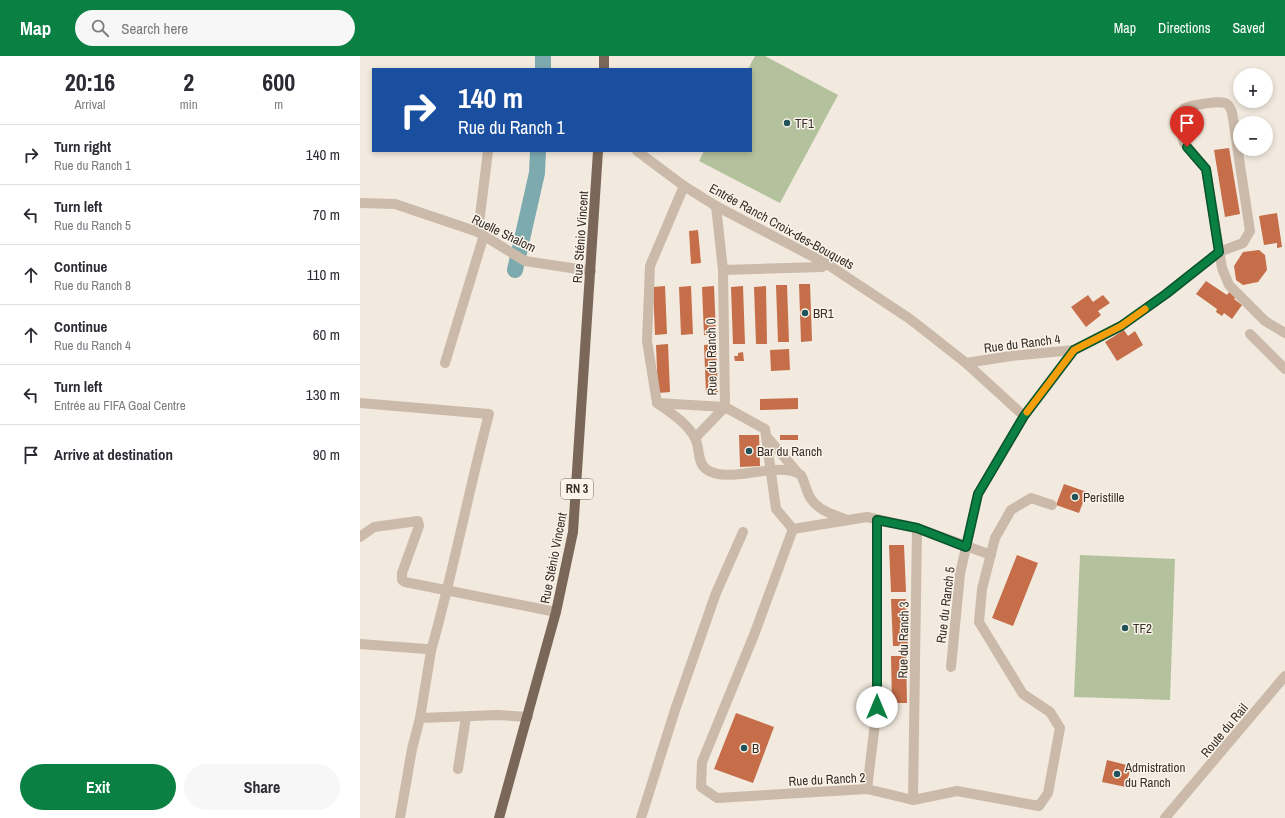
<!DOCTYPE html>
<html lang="en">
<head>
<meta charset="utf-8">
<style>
	:root { --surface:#fff; --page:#f7f7f7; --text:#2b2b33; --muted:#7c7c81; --line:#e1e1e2; --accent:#0b8043 }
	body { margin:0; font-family:"Archivo Narrow",sans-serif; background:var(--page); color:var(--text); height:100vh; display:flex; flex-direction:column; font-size:15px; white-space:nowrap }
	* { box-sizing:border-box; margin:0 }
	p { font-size:13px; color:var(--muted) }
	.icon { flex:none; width:22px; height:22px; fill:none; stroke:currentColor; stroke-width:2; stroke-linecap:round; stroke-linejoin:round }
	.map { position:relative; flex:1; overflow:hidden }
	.sheet { display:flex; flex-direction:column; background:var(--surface); width:360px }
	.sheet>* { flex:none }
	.hud { position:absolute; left:12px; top:12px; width:380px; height:84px; border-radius:0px; box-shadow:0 2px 6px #0003; background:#1a4fa0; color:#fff; overflow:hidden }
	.controls { position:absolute; left:873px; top:12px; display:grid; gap:8px }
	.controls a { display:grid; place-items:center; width:40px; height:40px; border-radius:50%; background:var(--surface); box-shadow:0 2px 6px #0003; font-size:20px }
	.pin { position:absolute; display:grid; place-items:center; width:34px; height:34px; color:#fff; margin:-41px -17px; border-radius:50% 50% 50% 0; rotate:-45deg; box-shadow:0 0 4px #0007 }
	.pin .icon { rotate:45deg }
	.me { position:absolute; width:44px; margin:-22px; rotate:0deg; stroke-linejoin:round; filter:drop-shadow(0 0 3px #0008) }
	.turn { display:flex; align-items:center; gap:14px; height:84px; padding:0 20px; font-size:18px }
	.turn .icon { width:52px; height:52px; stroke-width:2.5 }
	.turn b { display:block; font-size:28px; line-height:34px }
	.eta { display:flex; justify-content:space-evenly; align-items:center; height:68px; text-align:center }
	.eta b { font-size:24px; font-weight:700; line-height:28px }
	.button { display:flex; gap:8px; margin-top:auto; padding:8px 20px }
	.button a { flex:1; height:46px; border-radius:24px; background:var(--accent); color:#fff; font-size:16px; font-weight:700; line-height:46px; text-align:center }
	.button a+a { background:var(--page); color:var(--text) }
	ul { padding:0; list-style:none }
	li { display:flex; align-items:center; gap:12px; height:60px; padding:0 20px; border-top:1px solid var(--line) }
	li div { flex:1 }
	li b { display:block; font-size:15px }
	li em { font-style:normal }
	header { display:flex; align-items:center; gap:24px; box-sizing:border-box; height:56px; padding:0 20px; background:var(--accent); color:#fff }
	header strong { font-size:19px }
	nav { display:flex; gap:22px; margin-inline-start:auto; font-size:14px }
	.search { width:280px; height:36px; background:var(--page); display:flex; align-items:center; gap:10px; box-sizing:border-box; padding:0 14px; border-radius:22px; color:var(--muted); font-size:15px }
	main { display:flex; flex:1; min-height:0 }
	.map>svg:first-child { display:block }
	.green { fill:#b3c19d }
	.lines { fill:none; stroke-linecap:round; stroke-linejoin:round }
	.river { stroke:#7daaaf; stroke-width:16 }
	.building { fill:#c56e49 }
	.minor { stroke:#cbbaa9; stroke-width:10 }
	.major { stroke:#7a675a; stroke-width:10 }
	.route-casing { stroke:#07532c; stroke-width:10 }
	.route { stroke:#0b8043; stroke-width:7 }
	.slow { stroke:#f59e0b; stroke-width:7 }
	.poi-dot { fill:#1f5259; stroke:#faf4ea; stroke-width:1.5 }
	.labels { text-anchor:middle; stroke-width:3; stroke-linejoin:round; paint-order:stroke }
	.shield { fill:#faf4ea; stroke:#726a63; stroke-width:1 }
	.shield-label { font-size:12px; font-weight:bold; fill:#382f29 }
	.poi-label { font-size:13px; fill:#382f29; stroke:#faf4ea; text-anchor:start }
	.street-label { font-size:13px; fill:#382f29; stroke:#faf4ea }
</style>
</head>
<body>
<header>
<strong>Map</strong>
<div class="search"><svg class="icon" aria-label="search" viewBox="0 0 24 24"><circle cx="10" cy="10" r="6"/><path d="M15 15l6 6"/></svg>Search here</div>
<nav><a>Map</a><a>Directions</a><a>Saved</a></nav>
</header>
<main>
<section class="sheet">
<div class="eta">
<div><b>20:16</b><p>Arrival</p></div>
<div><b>2</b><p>min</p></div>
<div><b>600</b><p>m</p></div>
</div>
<ul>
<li><svg class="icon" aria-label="right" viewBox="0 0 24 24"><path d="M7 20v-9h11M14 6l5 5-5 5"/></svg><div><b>Turn right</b><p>Rue du Ranch 1</p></div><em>140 m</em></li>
<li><svg class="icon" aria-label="left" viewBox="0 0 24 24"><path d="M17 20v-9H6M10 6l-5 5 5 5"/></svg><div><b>Turn left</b><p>Rue du Ranch 5</p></div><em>70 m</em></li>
<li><svg class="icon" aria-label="ahead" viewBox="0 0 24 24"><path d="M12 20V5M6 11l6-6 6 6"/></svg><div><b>Continue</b><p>Rue du Ranch 8</p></div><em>110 m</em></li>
<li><svg class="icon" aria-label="ahead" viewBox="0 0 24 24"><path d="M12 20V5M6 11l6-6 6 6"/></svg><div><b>Continue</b><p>Rue du Ranch 4</p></div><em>60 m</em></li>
<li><svg class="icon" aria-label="left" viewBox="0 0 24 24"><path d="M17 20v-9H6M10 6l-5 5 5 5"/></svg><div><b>Turn left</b><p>Entrée au FIFA Goal Centre</p></div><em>130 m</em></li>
<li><svg class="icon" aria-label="arrive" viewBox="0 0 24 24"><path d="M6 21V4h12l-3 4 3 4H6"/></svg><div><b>Arrive at destination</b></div><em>90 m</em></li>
</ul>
<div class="button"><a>Exit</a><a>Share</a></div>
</section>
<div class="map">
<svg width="925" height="762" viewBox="0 0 925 762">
	<rect width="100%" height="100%" fill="#f2eade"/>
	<g class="green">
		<polygon points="395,0 405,0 478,39 420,147 339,105 344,95 391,95 391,13 388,13"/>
		<polygon points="720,499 815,503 810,644 714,641"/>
	</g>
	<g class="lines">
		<g class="river">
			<polyline points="183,13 183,0"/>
			<polyline points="155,214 177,117 178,95"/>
		</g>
	</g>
	<g class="building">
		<polygon points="869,92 880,158 865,161 854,94"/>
		<polygon points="917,157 922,191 917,192 917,187 904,189 899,160"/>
		<polygon points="338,174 341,207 331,208 329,175"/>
		<polygon points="899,194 905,199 907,214 898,226 883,229 876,224 874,210 883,196"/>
		<polygon points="846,225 867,239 869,236 876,241 874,243 882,249 872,263 864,257 862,260 856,256 857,253 836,238"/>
		<polygon points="439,228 450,228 452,285 441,286"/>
		<polygon points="416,229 427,229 429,286 418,286"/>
		<polygon points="305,230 307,278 295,279 293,231"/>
		<polygon points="331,230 333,278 321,279 319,231"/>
		<polygon points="354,230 356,279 344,279 342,231"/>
		<polygon points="383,230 385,288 373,288 371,231"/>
		<polygon points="406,230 407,288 396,288 394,231"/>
		<polygon points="728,239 733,246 743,239 750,247 738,255 741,259 726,271 711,251"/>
		<polygon points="764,274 768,280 775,275 783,289 757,305 745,286"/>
		<polygon points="308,288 310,336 298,337 296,289"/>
		<polygon points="356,288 358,337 346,337 344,289"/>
		<polygon points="429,293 430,314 411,315 410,294"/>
		<polygon points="383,296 384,305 375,305 374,300 378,300 378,297"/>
		<polygon points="438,342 438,353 400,354 400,343"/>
		<polygon points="379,379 399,379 400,410 380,411"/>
		<rect x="420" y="379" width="18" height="5"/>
		<polygon points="704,428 727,436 719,457 696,449"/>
		<polygon points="529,489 544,489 546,536 531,536"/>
		<polygon points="657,499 678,507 653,570 632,562"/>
		<polygon points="531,543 546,543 548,590 533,590"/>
		<polygon points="531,600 546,600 547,647 532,647"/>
		<polygon points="376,657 414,671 393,727 354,713"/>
		<polygon points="747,704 771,710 766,731 742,726"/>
	</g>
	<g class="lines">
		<g class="minor">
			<polyline points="277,95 324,130 356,150 467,208 550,263 606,307 664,360"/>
			<polyline points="324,130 290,210 287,285 297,347 365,351 363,214 356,150"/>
			<polyline points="0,147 35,148 118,176 165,205 231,215"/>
			<polyline points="118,176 128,95"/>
			<polyline points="363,214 462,211 467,208"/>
			<polyline points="890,278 925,313"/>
			<polyline points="85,307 124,179"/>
			<path d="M606,307L651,300L714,294L761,270L806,238L859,196L883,187L890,175L872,56C870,52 869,48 865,47C858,45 850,47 843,48C837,49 830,49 825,52C816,59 821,78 824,87L846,113L862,212L869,229L905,265L925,277"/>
			<path d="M0,347L129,358C108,437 93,517 71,595"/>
			<path d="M297,347C311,357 327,367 335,382C340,391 337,407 346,413C368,430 419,403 441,419C445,426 446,436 451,443C459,455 475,459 487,464"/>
			<polyline points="407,381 437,416"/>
			<polyline points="335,382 365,351 405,373 416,453 433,473 507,461 557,472 631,499"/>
			<polyline points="433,473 394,579 342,706 341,731 357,742 507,733 553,744 597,735 679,750 688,737 700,672 690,656 663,638 619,566 622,533 635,482 651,454 671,442 692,449"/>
			<polyline points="0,481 14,471 58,465 59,470 42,517 42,524 45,526 196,556"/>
			<polyline points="0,588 66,593 71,595 60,662"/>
			<polyline points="591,611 600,518 618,438 664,360 714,294"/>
			<polyline points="98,713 106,661"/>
			<polyline points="507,733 517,651 517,463"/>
			<polyline points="553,744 557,472"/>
			<polyline points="40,762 52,693 60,662 138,659 168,661"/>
			<polyline points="281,762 315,654 356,537 383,476"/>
			<polyline points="805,762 925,620"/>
		</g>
		<g class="major">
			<polyline points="244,13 244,0"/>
			<polyline points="139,762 196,556 213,476 238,95"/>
		</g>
	</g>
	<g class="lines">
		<defs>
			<polyline id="route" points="517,651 517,464 557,472 606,491 618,438 664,360 714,294 761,270 806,238 859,196 846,113 827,91"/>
		</defs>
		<use href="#route" class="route-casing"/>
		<use href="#route" class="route"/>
		<polyline class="slow" points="667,356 714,294 761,270 785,253"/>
	</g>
	<g class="poi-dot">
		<circle cx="427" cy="67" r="4"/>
		<circle cx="445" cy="257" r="4"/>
		<circle cx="389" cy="395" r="4"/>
		<circle cx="715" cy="441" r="4"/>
		<circle cx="765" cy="572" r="4"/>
		<circle cx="384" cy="692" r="4"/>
		<circle cx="757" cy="718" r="4"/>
	</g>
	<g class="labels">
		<rect class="shield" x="201" y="423" width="32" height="20" rx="3"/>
		<g class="shield-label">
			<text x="217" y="437">RN 3</text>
		</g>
		<g class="poi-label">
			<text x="435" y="72">TF1</text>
			<text x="453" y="262">BR1</text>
			<text x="397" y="400">Bar du Ranch</text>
			<text x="723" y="446">Peristille</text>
			<text x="773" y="577">TF2</text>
			<text x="392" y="697">B</text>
			<text x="765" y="716">Admistration<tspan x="765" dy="15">du Ranch</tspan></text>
		</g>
		<g class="street-label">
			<text transform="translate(422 170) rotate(29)" y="5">Entrée Ranch Croix-des-Bouquets</text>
			<text transform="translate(144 177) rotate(26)" y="5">Ruelle Shalom</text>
			<text transform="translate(220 181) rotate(-86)" y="5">Rue Sténio Vincent</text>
			<text transform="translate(662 287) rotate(-7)" y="5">Rue du Ranch 4</text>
			<text transform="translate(351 301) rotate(-91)" y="5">Rue du Ranch 0</text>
			<text transform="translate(193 502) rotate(-79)" y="5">Rue Sténio Vincent</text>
			<text transform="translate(585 549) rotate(-83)" y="5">Rue du Ranch 5</text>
			<text transform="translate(543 584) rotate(-89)" y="5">Rue du Ranch 3</text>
			<text transform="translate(864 674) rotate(-50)" y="5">Route du Rail</text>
			<text transform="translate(467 723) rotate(-3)" y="5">Rue du Ranch 2</text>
		</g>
	</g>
</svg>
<div class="controls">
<a>+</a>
<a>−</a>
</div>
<div class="pin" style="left:827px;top:91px;background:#d93025"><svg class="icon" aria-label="arrive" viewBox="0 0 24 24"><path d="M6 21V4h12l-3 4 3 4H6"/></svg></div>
<svg class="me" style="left:517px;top:651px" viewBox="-20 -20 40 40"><circle r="19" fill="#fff"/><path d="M0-13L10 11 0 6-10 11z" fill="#0b8043"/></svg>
<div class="hud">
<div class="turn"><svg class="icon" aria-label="right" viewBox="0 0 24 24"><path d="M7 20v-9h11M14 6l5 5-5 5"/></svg><div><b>140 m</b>Rue du Ranch 1</div></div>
</div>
</div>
</main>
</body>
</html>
